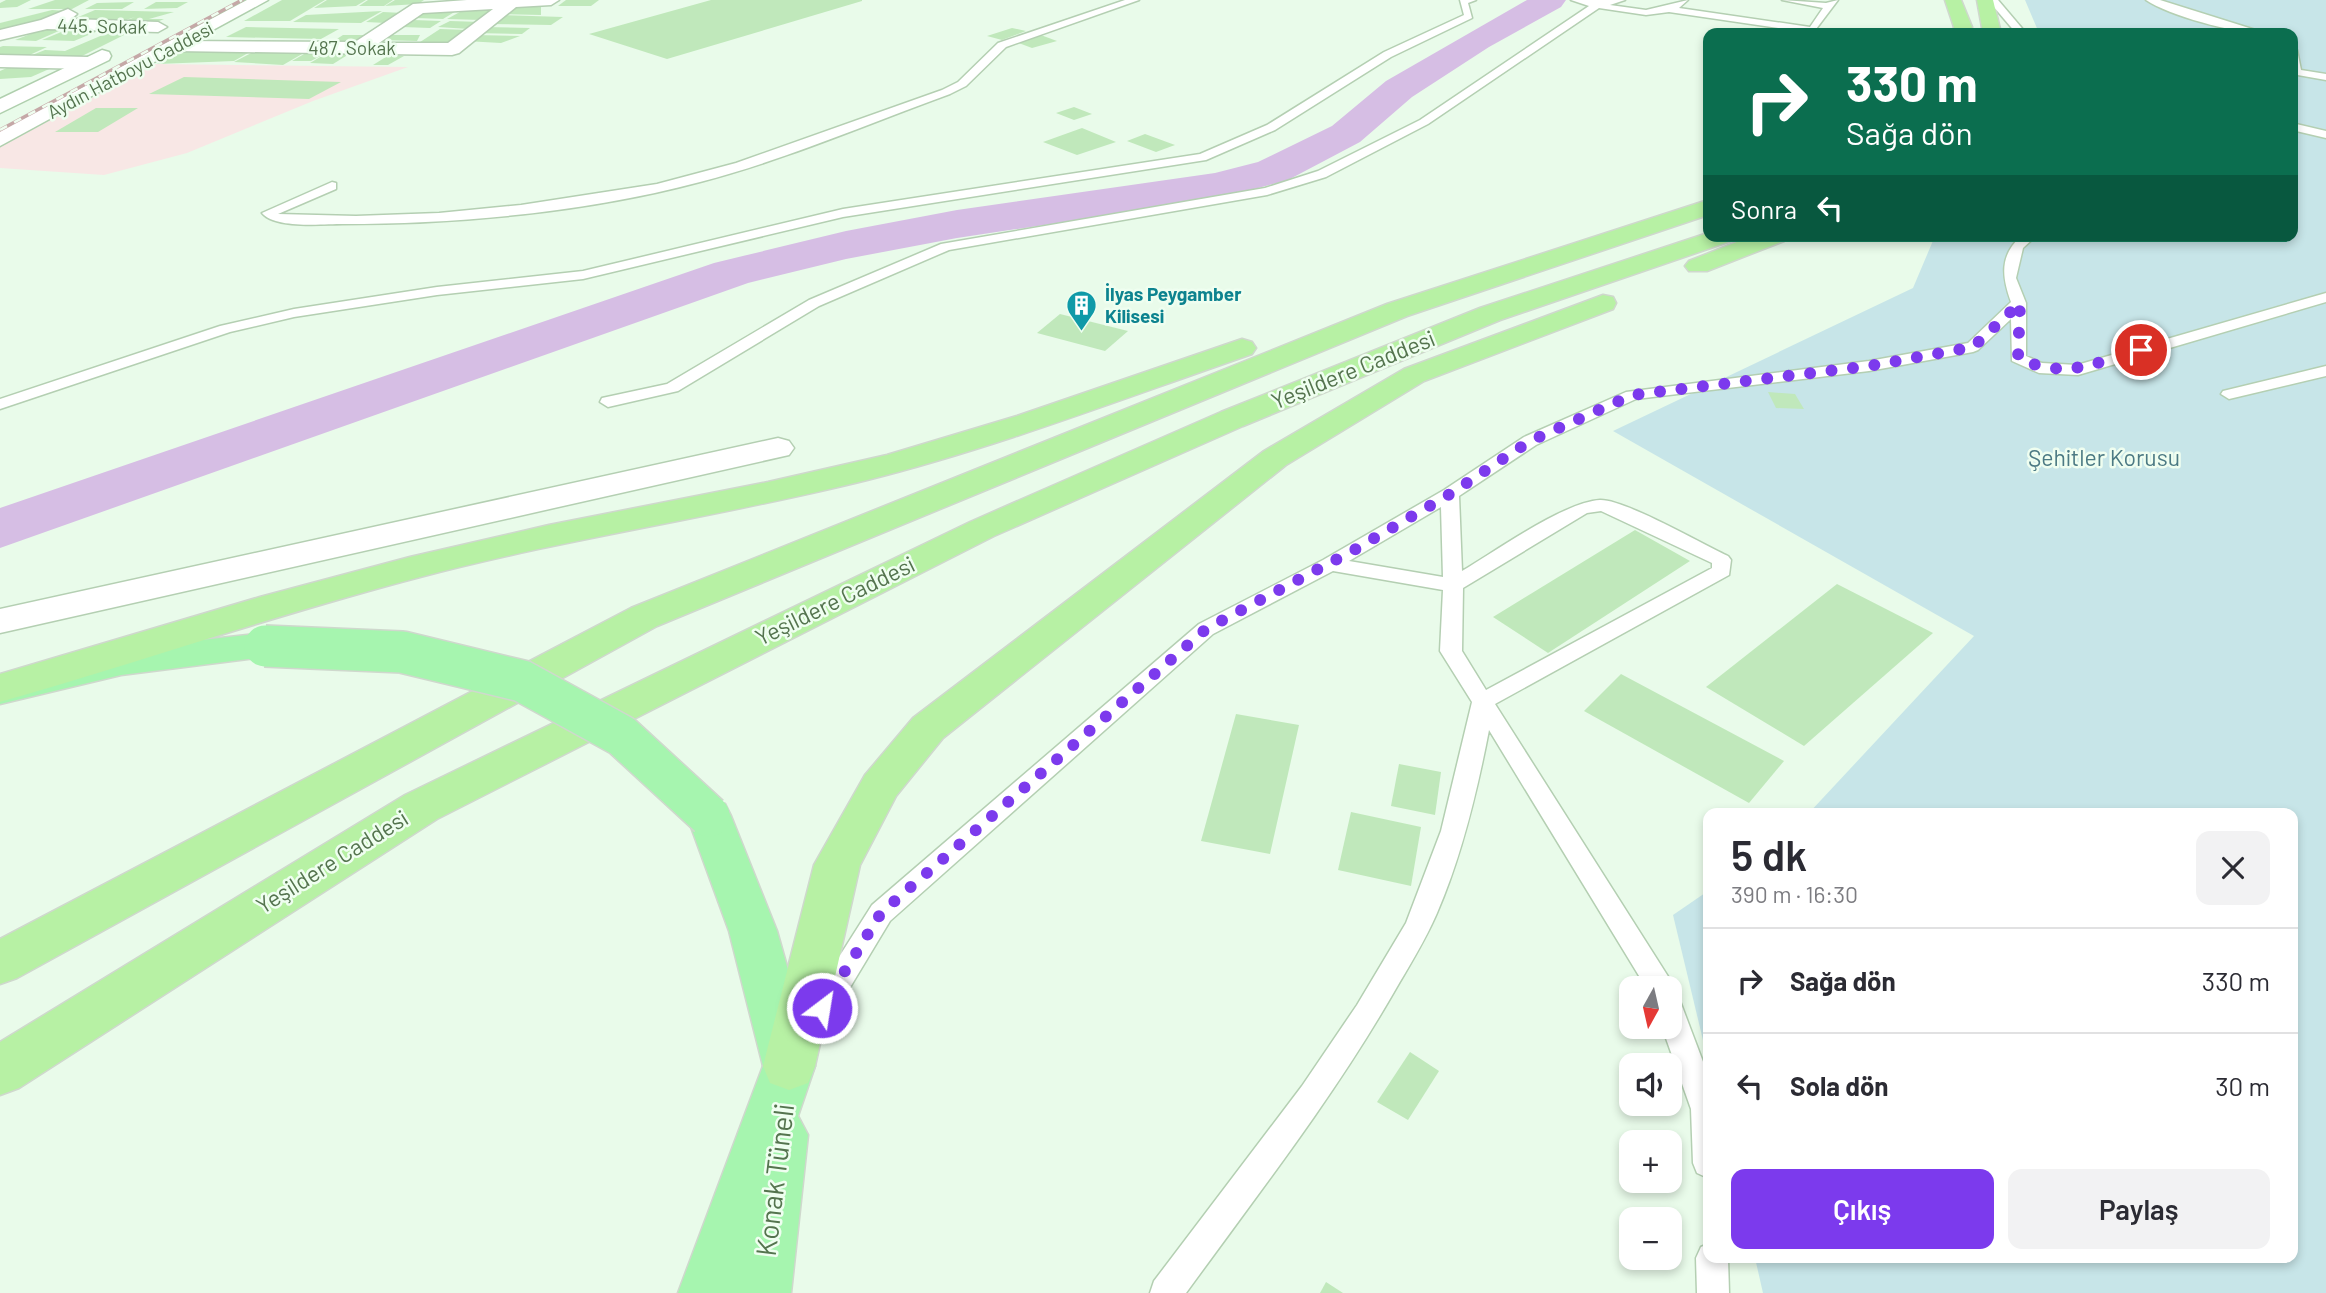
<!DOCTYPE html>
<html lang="tr">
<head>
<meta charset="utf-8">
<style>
	:root { --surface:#fff; --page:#f2f2f3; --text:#2b2b33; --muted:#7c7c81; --line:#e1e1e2; --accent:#7c3aed }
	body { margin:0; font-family:Barlow,sans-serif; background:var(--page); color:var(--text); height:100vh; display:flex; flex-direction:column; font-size:26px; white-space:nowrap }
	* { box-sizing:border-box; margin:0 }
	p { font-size:23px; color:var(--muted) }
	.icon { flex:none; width:38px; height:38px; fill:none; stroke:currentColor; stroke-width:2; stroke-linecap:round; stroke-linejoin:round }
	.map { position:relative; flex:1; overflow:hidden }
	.panel { position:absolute; left:1703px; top:808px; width:595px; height:455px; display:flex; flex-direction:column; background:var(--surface); border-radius:14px; box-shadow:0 4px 10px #0003 }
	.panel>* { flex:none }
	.hud { position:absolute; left:1703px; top:28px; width:595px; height:214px; border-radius:14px; box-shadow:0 4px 10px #0003; background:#0b6e4f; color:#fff; overflow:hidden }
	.needle { width:46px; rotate:188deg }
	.controls { position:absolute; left:1619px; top:976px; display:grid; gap:14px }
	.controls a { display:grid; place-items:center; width:63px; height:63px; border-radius:14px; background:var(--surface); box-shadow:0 4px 10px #0003; font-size:35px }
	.pin { position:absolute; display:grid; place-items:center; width:60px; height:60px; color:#fff; margin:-30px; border:4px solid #fff; border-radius:50%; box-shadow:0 2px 7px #0007 }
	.me { position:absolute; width:77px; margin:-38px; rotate:31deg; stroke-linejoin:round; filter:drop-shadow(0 0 5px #0008) }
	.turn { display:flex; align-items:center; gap:24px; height:147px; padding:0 28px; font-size:32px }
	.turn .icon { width:91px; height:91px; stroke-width:2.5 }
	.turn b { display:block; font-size:49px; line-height:60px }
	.then { display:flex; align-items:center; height:66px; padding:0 28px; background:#0003; gap:14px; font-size:26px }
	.round { display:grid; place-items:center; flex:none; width:74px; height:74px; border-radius:14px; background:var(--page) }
	.headline { display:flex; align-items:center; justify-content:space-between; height:119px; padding:0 28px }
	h1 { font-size:42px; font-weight:600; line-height:52px }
	.button { display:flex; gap:14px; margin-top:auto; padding:14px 28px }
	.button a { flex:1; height:80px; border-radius:14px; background:var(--accent); color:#fff; font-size:28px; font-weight:600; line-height:80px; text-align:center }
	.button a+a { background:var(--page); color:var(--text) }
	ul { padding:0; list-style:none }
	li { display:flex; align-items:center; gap:21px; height:105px; padding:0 28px; border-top:2px solid var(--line) }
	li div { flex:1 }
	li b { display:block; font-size:26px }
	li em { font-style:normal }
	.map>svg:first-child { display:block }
	.education { fill:#f8e7e5 }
	.green { fill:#c7e5e8 }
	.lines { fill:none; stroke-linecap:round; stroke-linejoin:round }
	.river { fill:#d6bee4; fill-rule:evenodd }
	.building { fill:#c0e8bb }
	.lane-casing { stroke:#b4cfb2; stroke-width:3 }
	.street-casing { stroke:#b4cfb2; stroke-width:3 }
	.secondary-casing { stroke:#afcfad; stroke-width:3 }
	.primary-casing { stroke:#cfd8cd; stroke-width:3 }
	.highway-casing { stroke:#cfd8cd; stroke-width:3 }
	.lane { fill:#fff; fill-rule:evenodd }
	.street { fill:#fff; fill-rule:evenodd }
	.secondary { fill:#fff; fill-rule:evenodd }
	.primary { fill:#a6f5af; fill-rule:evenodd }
	.highway { fill:#b7f1a4; fill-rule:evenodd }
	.rail-casing { stroke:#c5a8a7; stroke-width:3.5 }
	.rail { stroke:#effef0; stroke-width:2.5; stroke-dasharray:8; stroke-linecap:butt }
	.primary-bridge-casing { stroke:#cfd8cd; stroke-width:44; stroke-linecap:butt }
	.primary-bridge { stroke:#a6f5af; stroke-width:41 }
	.route { stroke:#7c3aed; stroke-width:12; stroke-dasharray:0 21.6 }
	.labels { text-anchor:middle; stroke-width:5; stroke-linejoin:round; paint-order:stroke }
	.far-street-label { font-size:19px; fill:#54744e; stroke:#effef0 }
	.far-culture-label { font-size:19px; font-weight:bold; fill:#0d838f; stroke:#effef0; text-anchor:start }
	.street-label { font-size:23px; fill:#54744e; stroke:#effef0 }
	.park-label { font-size:23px; fill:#4c7a84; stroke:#effef0 }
	.near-street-label { font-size:28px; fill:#54744e; stroke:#effef0 }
</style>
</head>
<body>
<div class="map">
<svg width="2326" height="1293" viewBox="0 0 2326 1293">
	<rect width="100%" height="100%" fill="#e9fbea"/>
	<polygon class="education" points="155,64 408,67 313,101 187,153 104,175 0,168 0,147"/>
	<g class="green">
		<polygon points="2025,0 2326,0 2326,1293 1763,1293 1755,1258 2292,1258 2292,814 1808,814 1974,636 1613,431 1913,288 1935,236 2292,236 2292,33 2039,33"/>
		<polygon points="1708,891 1708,1061 1673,915"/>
	</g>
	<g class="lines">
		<polygon class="river" points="1527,0 1566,0 1561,7 1489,47 1412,97 1360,142 1288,180 1217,199 957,238 846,259 748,283 0,548 0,508 714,263 846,231 957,210 1215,173 1258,162 1332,126 1386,81"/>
	</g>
	<g class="building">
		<polygon points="6,0 31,0 17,7 0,8 0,3"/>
		<polygon points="55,0 89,0 72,9 28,9"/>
		<polygon points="282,0 325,0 290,21 244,21"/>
		<polygon points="327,0 366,0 356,6 314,8"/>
		<polygon points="368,0 393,0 384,6 359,6"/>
		<polygon points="395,0 424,0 418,4 385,6"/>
		<polygon points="566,0 599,0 591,6 558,6"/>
		<polygon points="711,0 862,0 862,1 667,59 589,34"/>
		<polygon points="134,2 122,9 85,9 97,3"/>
		<polygon points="156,2 188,2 177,8 144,9"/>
		<polygon points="541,5 541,15 502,14 515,6"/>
		<polygon points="469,7 502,7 481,20 447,19"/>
		<polygon points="461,8 443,19 416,18 430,10"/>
		<polygon points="52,10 67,11 36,24 0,32 0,23"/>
		<polygon points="95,10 174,12 149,19 164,19 150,25 118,24 135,17 120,22 71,20"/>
		<polygon points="382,11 361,23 293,22 306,15"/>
		<polygon points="383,12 403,13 386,23 366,22"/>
		<polygon points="500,15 563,17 551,25 487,24"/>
		<polygon points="413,20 441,21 430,28 402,27"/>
		<polygon points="450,21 481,22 469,29 438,27"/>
		<polygon points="246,27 339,29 321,39 226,37"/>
		<polygon points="484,27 530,28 522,34 474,33"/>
		<polygon points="1012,28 1026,31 1002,40 987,36"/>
		<polygon points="440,29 468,30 439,47 414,46"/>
		<polygon points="41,30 61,30 36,41 15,40"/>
		<polygon points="66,30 98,31 74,41 42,40"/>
		<polygon points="112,31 132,31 78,58 27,57 45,50 65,51"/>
		<polygon points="1038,34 1057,41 1032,48 1013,41"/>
		<polygon points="343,35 374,35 363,42 332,42"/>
		<polygon points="388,35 420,35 417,41 379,40"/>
		<polygon points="475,35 520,36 501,43 465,41"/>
		<polygon points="3,46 47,47 21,59 0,58 0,47"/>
		<polygon points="189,48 255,49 234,61 157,64"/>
		<polygon points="259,49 309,50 283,65 234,62"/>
		<polygon points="311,50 330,51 311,61 292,61"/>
		<polygon points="332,50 354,51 333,64 310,63"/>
		<polygon points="389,55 404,56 388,65 373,65"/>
		<polygon points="18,63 56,66 31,77 0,79 0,71"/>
		<polygon points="184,77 341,82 309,99 149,94"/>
		<polygon points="1074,107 1092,114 1074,120 1056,113"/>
		<polygon points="96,108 138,108 98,132 55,132"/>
		<polygon points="1082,128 1116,142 1077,155 1043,142"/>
		<polygon points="1145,134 1175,145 1156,152 1127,141"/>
		<polygon points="1060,314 1128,331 1105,351 1037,333"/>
		<polygon points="1768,392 1795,394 1804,409 1776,408"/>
		<polygon points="1635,530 1690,561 1548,653 1493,617"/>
		<polygon points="1837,584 1933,633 1804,746 1706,687"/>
		<polygon points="1621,674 1784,761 1749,803 1584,711"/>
		<polygon points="1236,714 1299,725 1270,854 1201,841"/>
		<polygon points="1399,764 1441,772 1435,815 1391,806"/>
		<polygon points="1351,812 1421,827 1411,886 1338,870"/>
		<polygon points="1410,1052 1439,1071 1408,1120 1377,1102"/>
		<polygon points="1326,1282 1343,1293 1320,1293"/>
	</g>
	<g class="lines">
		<defs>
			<g id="lane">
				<path d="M1125,0H1139L1006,47L966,86L950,94C867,124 785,160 700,182C588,212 459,224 343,224C323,224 275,229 262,213L332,182L336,183V189L278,214L356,216L439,213L521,205L657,184L736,163L942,90L958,82L998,43Z"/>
				<polygon points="1460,0 1476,0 1468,3 1472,18 1391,57 1275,130 1206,160 843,217 583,279 437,295 294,317 230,332 0,409 0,399 220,326 294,309 437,287 583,271 843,209 1200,154 1267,125 1384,52 1464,15"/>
				<polygon points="1571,0 1625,0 1610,5 1646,10 1688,0 1679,8 1810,27 1823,8 1782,0 1826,3 1838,0 1813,33 1669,12 1646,15 1599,8 1428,124 1326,177 1267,195 949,250 819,306 678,391 608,407 600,402 602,398 667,384 809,300 941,244 1265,188 1318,171 1420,120 1589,6"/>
				<polygon points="1988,0 1998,0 2026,33 2016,33"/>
				<path d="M2146,0H2160L2265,33C2236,34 2170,16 2146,0Z"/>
				<polygon points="2292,47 2297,50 2301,70 2326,74 2326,80 2292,74"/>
				<polygon points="2292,123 2326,131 2326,138 2292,130"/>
				<path d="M2021,236H2036L2023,248L2016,278L2026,303V356L2042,363L2077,365L2326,293V302L2078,375L2039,373L2012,361L2011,319L1978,350L1973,352L1869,371L1636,399L1536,445L1459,496L1462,571C1496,551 1564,502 1600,500C1624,499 1702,544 1728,556L1731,560L1729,575L1495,704L1676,989L1670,998L1680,1001L1708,1075V1178L1697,1173L1693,1163L1691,1109L1662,1027H1670V989H1647L1489,730C1477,792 1462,855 1437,913C1425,941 1409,966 1394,992C1333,1098 1258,1194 1186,1293H1150L1154,1281L1302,1086L1357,1005L1406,923L1441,831L1472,702L1440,651L1443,590L1333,571L1213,634L890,921L828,1024L818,1027L808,1024L804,1015L808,1006L872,905L1199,624L1323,560L1444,490L1524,437L1626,392L1869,361L1968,343L2011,302C2002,277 1999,256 2021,236ZM1441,507L1443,577L1349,561ZM1601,511L1712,563V568L1486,690L1462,651L1463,588L1587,513Z"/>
				<polygon points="2326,366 2326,376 2229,399 2221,394 2223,391"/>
				<polygon points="1708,1244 1708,1258 1728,1258 1729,1293 1697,1293 1696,1258 1701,1247"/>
			</g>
			<g id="street">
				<path d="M467,0H559L551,5L516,7L459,53L452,55L177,51L168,46L177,41L355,42L413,4ZM493,9L448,43H379L423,13Z"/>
				<polygon points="68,9 77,14 71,19 158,22 167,27 158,32 47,29 0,40 0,30 41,20"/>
				<polygon points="0,55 89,57 98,63 89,69 0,67"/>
				<polygon points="778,438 789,441 794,448 789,455 0,633 0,609"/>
			</g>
			<g id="secondary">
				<polygon points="247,0 268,0 0,146 0,131"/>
				<polygon points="102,50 109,52 111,56 109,60 0,113 0,99"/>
			</g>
			<g id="primary">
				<polygon points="265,633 279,637 284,646 279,655 121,675 0,704 0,676 121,649"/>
				<polygon points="709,799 725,804 731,816 777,931 815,1066 798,1116 808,1135 791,1293 678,1293 763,1066 729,931 687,816 693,804"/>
			</g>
			<g id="highway">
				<polygon points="1945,0 1961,0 1972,27 1971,33 1953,33 1954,27"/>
				<polygon points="1977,0 1993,0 2001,33 1983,33"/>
				<polygon points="1708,200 1708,215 1407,316 657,626 17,978 0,984 0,939 631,608 1387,304"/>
				<polygon points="1708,233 1708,236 1734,236 1731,241 1500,320 1243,426 994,536 437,819 19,1088 0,1095 0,1042 405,795 970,522 1221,412 1480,308"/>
				<polygon points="1752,236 1787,236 1784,241 1707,271 1689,271 1685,266 1689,261"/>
				<polygon points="1603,295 1613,297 1616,303 1613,309 1424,381 1286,465 943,738 896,796 860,865 815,1066 808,1083 789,1090 770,1083 763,1066 814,865 865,775 913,718 1264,451 1404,369"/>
				<path d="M1242,339L1252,342L1256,348L1252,354C1124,398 998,447 867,480C719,517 567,538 420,577C278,614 140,662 0,702V674L260,597L410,557L549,525L768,482L887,455L1017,416Z"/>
			</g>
		</defs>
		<use href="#lane" class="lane-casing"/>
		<use href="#street" class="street-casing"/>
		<use href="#secondary" class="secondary-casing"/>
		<use href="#primary" class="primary-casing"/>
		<use href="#highway" class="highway-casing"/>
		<use href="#lane" class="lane"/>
		<use href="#street" class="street"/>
		<use href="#secondary" class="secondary"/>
		<use href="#primary" class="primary"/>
		<use href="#highway" class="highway"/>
		<defs>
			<polyline id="rail" points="0,130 242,0"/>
		</defs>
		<use href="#rail" class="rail-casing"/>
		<use href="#rail" class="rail"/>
		<defs>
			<polyline id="primary-bridge" points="265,646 402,652 522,681 622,736 709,816"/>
		</defs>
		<use href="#primary-bridge" class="primary-bridge-casing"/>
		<use href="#primary-bridge" class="primary-bridge"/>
	</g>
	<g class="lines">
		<path class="route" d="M822,1008L881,913L1206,629L1354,550L1450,494L1530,441L1632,395L1869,366L1973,347L2020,303L2018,358C2066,380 2094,363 2141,350"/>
	</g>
	<defs>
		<symbol id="building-pin" viewBox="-11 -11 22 30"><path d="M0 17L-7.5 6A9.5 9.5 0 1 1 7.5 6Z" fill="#0f9aa8" stroke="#effef0"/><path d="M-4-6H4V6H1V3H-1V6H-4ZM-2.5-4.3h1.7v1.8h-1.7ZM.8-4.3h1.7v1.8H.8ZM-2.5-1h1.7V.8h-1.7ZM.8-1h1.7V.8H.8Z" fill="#fff"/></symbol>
	</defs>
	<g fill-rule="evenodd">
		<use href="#building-pin" x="1064" y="288" width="35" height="47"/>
	</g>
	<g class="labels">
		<g class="far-street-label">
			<text transform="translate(102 26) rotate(1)" y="7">445. Sokak</text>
			<text x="352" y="55">487. Sokak</text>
			<text transform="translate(130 70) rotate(-28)" y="7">Aydın Hatboyu Caddesi</text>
		</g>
		<g class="far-culture-label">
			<text x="1105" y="301">İlyas Peygamber<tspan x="1105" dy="22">Kilisesi</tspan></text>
		</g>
		<g class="street-label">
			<text transform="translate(1353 370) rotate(-22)" y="8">Yeşildere Caddesi</text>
			<text transform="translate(835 601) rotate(-26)" y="8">Yeşildere Caddesi</text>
			<text transform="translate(332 862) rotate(-32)" y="8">Yeşildere Caddesi</text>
		</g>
		<g class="park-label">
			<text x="2104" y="466">Şehitler Korusu</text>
		</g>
		<g class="near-street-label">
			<text transform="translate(775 1180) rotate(-83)" y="10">Konak Tüneli</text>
		</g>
	</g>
</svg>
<div class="controls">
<a><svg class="needle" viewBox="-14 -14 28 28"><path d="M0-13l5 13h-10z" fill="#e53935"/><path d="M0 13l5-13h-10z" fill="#7c7c81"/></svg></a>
<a><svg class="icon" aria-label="sound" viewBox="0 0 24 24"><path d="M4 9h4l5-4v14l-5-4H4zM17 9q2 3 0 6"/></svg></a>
<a>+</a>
<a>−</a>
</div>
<div class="pin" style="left:2141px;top:350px;background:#d93025"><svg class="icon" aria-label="arrive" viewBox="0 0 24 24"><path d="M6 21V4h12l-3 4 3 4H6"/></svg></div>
<svg class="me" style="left:822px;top:1008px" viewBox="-20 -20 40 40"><circle r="17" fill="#7c3aed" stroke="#fff" stroke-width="3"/><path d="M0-11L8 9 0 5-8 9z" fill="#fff"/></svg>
<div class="hud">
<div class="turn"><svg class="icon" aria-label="right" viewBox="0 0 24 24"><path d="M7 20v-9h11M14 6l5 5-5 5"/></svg><div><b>330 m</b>Sağa dön</div></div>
<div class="then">Sonra<svg class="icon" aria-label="left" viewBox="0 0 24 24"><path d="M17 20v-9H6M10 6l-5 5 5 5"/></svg></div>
</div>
<section class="panel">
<div class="headline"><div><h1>5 dk</h1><p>390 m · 16:30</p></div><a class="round"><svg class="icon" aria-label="close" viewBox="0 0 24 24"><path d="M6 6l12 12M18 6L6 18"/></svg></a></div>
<ul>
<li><svg class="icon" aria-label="right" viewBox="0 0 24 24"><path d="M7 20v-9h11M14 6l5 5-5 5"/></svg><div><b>Sağa dön</b></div><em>330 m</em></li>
<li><svg class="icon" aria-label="left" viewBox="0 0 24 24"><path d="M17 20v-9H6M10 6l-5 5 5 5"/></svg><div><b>Sola dön</b></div><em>30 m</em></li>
</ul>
<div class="button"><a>Çıkış</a><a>Paylaş</a></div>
</section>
</div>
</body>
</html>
